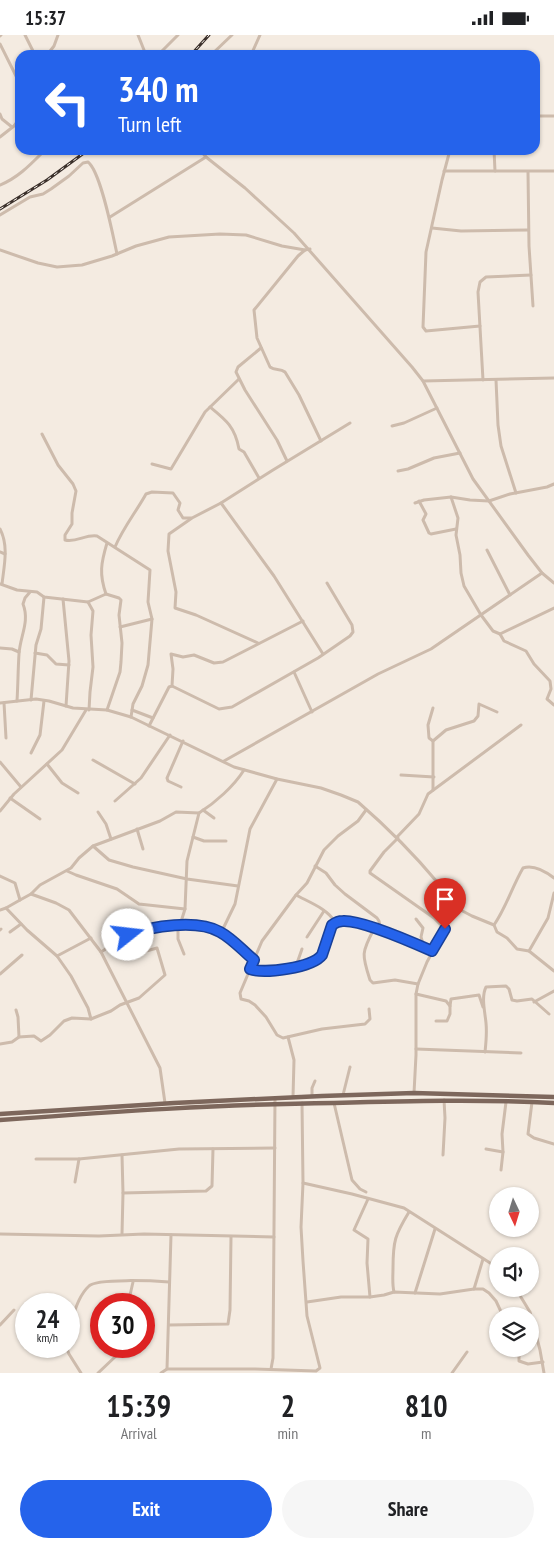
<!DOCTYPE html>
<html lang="en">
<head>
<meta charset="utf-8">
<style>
	:root { --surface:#fff; --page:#f6f6f6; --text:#202124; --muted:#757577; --accent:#2563eb }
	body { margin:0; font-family:"PT Sans Narrow",sans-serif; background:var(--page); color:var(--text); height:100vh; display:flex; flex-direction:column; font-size:19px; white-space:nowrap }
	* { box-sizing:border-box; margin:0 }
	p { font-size:16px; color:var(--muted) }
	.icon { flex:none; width:28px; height:28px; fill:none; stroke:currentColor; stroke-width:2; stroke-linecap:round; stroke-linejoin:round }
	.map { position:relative; height:1338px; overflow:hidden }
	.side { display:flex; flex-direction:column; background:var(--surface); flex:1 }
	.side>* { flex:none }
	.top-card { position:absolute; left:15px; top:15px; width:525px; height:105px; border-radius:15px; box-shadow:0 1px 4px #0004; background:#2563eb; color:#fff; overflow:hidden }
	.needle { width:32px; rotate:176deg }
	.controls { position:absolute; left:489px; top:1152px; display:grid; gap:10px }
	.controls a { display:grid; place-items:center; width:50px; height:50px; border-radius:50%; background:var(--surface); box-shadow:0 1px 4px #0004; font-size:25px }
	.speed { position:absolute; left:15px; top:1258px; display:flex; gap:10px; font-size:25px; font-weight:700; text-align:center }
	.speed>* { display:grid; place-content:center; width:65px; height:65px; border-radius:50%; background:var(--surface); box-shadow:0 1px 4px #0004; line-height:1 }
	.speed small { font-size:12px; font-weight:400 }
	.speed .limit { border:8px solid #d22; background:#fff; color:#111 }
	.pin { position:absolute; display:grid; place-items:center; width:42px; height:42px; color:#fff; margin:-51px -21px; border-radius:50% 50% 50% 0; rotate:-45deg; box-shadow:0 0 5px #0007 }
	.pin .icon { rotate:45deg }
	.me { position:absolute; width:55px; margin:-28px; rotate:74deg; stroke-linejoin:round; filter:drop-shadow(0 0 4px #0008) }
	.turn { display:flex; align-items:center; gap:18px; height:105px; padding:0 20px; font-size:22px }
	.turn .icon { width:65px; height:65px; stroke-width:2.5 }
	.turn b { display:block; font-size:35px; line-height:42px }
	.eta { display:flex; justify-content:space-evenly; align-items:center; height:85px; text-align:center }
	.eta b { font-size:30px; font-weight:700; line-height:35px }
	.action { display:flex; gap:10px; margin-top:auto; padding:10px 20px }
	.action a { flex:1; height:58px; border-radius:30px; background:var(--accent); color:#fff; font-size:20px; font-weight:700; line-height:58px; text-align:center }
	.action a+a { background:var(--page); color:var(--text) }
	.status { display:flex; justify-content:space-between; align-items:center; height:35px; padding:0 25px; background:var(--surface); direction:ltr }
	.status svg { height:14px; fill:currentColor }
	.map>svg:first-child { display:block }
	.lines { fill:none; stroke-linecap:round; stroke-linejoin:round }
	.minor { stroke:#cdbbac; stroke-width:3 }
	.major { stroke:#7d675c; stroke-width:4.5 }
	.rail-casing { stroke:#3b302b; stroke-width:3 }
	.rail { stroke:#fbf5ee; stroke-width:1; stroke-dasharray:4; stroke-linecap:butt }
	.route-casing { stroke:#184099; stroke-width:12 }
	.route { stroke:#2563eb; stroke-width:9 }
</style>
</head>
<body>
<div class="status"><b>15:37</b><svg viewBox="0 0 49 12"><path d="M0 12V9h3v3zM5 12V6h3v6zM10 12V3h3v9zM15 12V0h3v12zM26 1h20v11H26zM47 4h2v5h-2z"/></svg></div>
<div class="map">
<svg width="554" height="1338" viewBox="0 0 554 1338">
	<rect width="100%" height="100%" fill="#f4ebe1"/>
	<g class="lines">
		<g class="minor">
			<polyline points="25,0 34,18"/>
			<polyline points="138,0 146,20"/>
			<polyline points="0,1 1,0"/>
			<polyline points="0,9 18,45"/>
			<polyline points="47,20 54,11 58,0"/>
			<polyline points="158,20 178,0"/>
			<polyline points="211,20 232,0"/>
			<polyline points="251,20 260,0"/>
			<polyline points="0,79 2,84 12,92"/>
			<polyline points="535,81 554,81"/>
			<polyline points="0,102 14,91 20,83"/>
			<polyline points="200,115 206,122 245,153 294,198 412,332 423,346 473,444 528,520 542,538 554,548"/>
			<polyline points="450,115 442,145 426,217 423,292 426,296 480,291"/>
			<polyline points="494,115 495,136"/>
			<polyline points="444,136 554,136"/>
			<polyline points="528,137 529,211 533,271"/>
			<path d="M0,150C18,143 31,129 45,115"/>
			<path d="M0,180L30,162L43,159L51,154L69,141L83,128L88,127C101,137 113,201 117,219"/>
			<polyline points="110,182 206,122"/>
			<polyline points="432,193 461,196 528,195"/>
			<polyline points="0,215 38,228 57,232 82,230 112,221 136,211 169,202 220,199 246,200 282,211 305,215 310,214"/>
			<path d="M305,215L298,221L254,275L257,303L270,332C275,336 280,333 285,337L299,360L321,406"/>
			<polyline points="261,313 238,332 236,337 245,355 277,405 287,426"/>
			<polyline points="483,345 478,257 480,247 486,242 531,240"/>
			<polyline points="496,345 498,390 501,411 516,458"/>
			<polyline points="423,346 554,343"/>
			<path d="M210,372C226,385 235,392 239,414L244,417L259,443"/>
			<polyline points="392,391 404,388 437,373"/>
			<path d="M42,399L58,430L73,449L76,456L72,478V489L65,500V505C76,508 86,499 97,501L150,535L148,567L152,584L148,630L142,651L133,669L131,682"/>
			<polyline points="152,429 171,434 205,377 239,344"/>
			<polyline points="398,436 408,434 434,423 460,418"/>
			<polyline points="451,462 458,483 456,500 460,520 461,538 464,551 481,580 493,596 500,599 554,573"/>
			<polyline points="419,466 426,479 423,485 429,498 431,499 456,494"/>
			<polyline points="221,468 274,541 323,619"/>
			<polyline points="415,468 424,465 451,462 470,465 489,466 510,459 547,452 554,449"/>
			<path d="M0,494C9,511 4,531 2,549"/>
			<path d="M115,512C123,493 136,477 146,459L152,457L173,458L180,468L178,475L183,483H191"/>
			<polyline points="487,515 510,560"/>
			<polyline points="0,517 5,519"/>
			<polyline points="0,549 17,555 37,557 44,562 88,567 106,559 119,563 121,565 119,580 122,608 121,627 120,637 107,675"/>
			<path d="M106,559C99,539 101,528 107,508"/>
			<polyline points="63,564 69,626 66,671"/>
			<polyline points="88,567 93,576 91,600 93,632 90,657 89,675"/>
			<polyline points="120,592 152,584"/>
			<polyline points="500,599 504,606 526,616 534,629 550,646 551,654 547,664 554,670"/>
			<polyline points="258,608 196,580 175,573 176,557 168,516 169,499 192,483 221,468 273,435 350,388"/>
			<polyline points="0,613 12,614 19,617"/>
			<polyline points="35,618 47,620 56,629 69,630"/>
			<polyline points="294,637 312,677"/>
			<polyline points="172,651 219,674 232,672 318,623 350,601 353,597 352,590 327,548"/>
			<polyline points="31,665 36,610 41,594 44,562"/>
			<path d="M17,666C18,650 18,634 19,619C20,601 30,587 23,569L25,563L30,557"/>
			<path d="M0,668L36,664L49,666L73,673L107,675L131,682L234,732L277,744L321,753L341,760L358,767C388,793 413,818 438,848C444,856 453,865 455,875L427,927L418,949L416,959V1020L414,1058"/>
			<polyline points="4,668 6,703"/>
			<polyline points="433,673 428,690 429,703 433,706"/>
			<polyline points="132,675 153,683"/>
			<polyline points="149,691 169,652 172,651 173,634 171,619 183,622 194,620 214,628 223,627 303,586"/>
			<polyline points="31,718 40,700 44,666"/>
			<polyline points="93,725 135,749"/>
			<polyline points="224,726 378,639 431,614 542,538"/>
			<polyline points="0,727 21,752"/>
			<polyline points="47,729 62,748 78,758"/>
			<polyline points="401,740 434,742"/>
			<polyline points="181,752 168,746 167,743 183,706"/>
			<polyline points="433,755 433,706 446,695 474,686 478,681 479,669 497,677"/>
			<polyline points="10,763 40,784"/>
			<polyline points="115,766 141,743 170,700"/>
			<polyline points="203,775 214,783"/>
			<polyline points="366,775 358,786 338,801 324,815 307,848 296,860 262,906 240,958 241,964 249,966 255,970 266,982 277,1000 283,1003 322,994 365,989 370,984 369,974"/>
			<polyline points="0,776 14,759 62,715 86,675"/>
			<polyline points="98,777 106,789 111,804"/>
			<polyline points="137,794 143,814"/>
			<polyline points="193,802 204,806 226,806"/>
			<polyline points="397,802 419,779 428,759 521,690"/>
			<polyline points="398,803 384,817 370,836 370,838 434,883 445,894"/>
			<polyline points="93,811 109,825 133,832 187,844 238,851"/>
			<polyline points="315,831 326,838 335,850 345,859 377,883 379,886 381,896"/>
			<polyline points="67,836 76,840 117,854 139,869 185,874"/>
			<polyline points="0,841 15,848 20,865"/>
			<polyline points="31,859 56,868 69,875 101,917 160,1033 165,1068"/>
			<path d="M296,860C309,867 328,874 335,887"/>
			<polyline points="455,872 472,881 494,890 497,897 507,903 517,914 529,916 554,936"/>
			<polyline points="6,873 27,895 57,921 71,941 88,973 91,984"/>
			<path d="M0,875L6,873L20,865L31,859L40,850L71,833L79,823L93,811L160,786L176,777L199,778C215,768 234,751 244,735"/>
			<polyline points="113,882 128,899"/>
			<polyline points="416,884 423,893 421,902 424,912"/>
			<polyline points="180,890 185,874 187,826 199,778"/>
			<path d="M494,890C506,873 512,852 523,833C534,829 545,836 554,843"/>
			<polyline points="178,891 178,904 184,919"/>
			<path d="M374,894C361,918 362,920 370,945L373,948L395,945L418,949"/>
			<polyline points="0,895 1,894"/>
			<polyline points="10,897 21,889"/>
			<polyline points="221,898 235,869 250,794 277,744"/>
			<polyline points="307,902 324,876"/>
			<polyline points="529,916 548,883 554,858"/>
			<path d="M101,917C111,911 120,903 130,898C152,890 200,885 221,898C233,905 243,916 254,925"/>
			<polyline points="57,921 91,903"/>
			<polyline points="296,931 302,914"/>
			<path d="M250,934C264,939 313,933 322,920L332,889L339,886L351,887L412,907L433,916"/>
			<polyline points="0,939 22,920"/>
			<polyline points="416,959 446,966 450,971 451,964 479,960 483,972"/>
			<polyline points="534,967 554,956"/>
			<polyline points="16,975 18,982 19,1002"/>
			<polyline points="436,986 447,986 450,979 450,971"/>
			<polyline points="288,1002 294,1025 293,1062"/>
			<polyline points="0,1009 12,1007 19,1002 34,1001 41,1006 50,1000 64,986 72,983 91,984 111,976 120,970 139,963 165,940 157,913 125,922"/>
			<polyline points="416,1014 521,1018"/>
			<path d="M485,1017C486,1008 487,998 486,988C485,977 481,962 486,952L506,951L509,954L512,965L517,966L532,964L549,979"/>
			<polyline points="343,1060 350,1032"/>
			<polyline points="312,1061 312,1053 315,1046"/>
			<polyline points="532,1067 528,1099 534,1103 554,1109"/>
			<polyline points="334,1068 352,1145 360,1154 366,1157"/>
			<polyline points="486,1114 503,1117"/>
			<polyline points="122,1120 123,1158 122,1199"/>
			<polyline points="443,1120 445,1083 444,1065"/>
			<polyline points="36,1124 79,1124 179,1114 275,1113"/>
			<polyline points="501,1135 503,1117 502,1099 506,1067"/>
			<polyline points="75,1147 79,1124"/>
			<polyline points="303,1148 352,1159 404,1173 498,1233"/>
			<polyline points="123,1158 206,1156 212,1151 213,1114"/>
			<polyline points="368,1164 354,1195 368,1204 367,1228 370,1262"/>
			<polyline points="0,1199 99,1201 144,1199 274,1202"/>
			<polyline points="474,1254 483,1224"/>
			<polyline points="516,1254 530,1277 540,1315 544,1338"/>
			<path d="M394,1257C392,1249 393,1241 393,1233C393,1206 395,1200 409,1177"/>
			<polyline points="415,1258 435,1194"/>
			<polyline points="307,1267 341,1262 370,1262 384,1260 394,1257 440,1259 474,1254 483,1254 489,1258 496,1266 503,1281"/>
			<polyline points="128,1269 133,1247"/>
			<polyline points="0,1290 14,1275"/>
			<polyline points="169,1290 228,1289 230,1275 231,1202"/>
			<path d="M69,1292C74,1279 78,1261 89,1251C96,1243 156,1246 169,1247"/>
			<polyline points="66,1311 69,1319 81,1338"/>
			<polyline points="509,1314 510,1316 517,1316 519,1321 519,1326 528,1329 543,1327"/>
			<polyline points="49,1317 55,1311"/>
			<polyline points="167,1334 171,1200"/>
			<polyline points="271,1334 273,1323 275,1063"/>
			<polyline points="98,1338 116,1321 122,1311"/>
			<polyline points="161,1338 167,1334 255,1334 316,1336 320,1333 307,1281 303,1226 301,1192 303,1148 302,1068"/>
			<polyline points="452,1338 467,1317"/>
		</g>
		<g class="major">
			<polyline points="0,1079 174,1068 322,1061 414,1058 554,1062"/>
			<path d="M0,1085C111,1077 222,1069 334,1068C407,1066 481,1064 554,1068"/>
		</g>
		<defs>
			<g id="rail">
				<polyline points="191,20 209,0"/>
				<polyline points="0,174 47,145 88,115"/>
			</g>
		</defs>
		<use href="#rail" class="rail-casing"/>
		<use href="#rail" class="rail"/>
	</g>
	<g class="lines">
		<defs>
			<path id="route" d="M128,900C152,891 197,884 220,897C233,904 243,916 254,925L250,934C264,939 312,933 322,920L332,890C336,887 339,886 343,886C361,885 414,908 432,916L445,894"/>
		</defs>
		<use href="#route" class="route-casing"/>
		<use href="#route" class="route"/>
	</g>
</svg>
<div class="controls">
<a><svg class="needle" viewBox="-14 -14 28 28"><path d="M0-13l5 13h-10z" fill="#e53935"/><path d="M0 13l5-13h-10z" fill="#757577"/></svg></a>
<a><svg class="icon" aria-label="sound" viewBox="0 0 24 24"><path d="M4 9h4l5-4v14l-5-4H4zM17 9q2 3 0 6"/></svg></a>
<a><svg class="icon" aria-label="layers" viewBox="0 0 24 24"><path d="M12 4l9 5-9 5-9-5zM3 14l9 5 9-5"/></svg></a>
</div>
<div class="speed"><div>24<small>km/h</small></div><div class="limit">30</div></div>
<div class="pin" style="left:445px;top:894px;background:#d93025"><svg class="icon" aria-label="arrive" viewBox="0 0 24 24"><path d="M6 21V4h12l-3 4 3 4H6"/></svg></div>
<svg class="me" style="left:128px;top:900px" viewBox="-20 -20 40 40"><circle r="19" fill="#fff"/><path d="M0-13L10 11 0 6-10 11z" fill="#2563eb"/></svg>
<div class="top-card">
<div class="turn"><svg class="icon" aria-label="left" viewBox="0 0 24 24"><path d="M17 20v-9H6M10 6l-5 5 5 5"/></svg><div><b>340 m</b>Turn left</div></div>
</div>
</div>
<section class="side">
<div class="eta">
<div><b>15:39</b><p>Arrival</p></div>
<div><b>2</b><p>min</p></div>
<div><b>810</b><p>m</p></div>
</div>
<div class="action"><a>Exit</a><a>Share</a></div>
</section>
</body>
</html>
